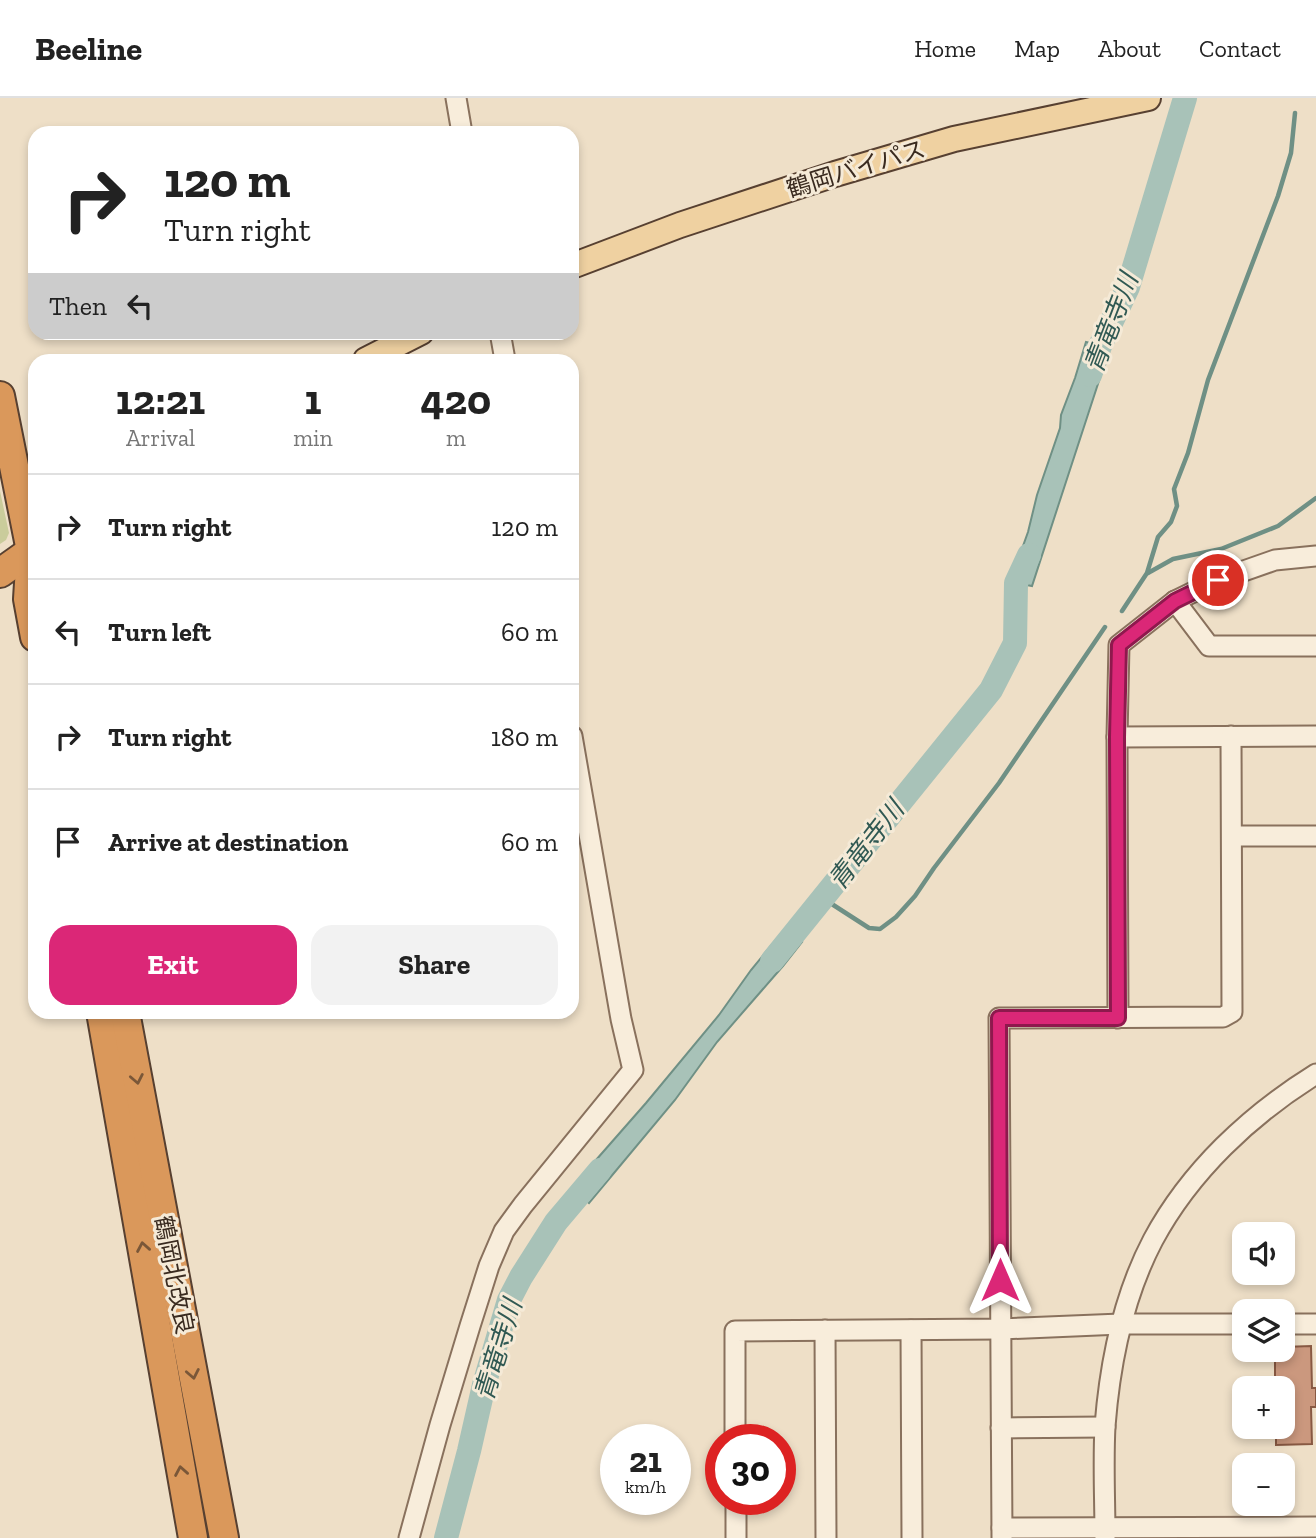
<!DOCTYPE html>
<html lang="en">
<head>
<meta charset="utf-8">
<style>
	:root { --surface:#fff; --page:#f2f2f2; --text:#222; --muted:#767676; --line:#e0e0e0; --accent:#db2777 }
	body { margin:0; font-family:"Zilla Slab","Noto Sans JP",serif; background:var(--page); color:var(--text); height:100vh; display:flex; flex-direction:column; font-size:26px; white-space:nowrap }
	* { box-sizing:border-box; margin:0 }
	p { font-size:23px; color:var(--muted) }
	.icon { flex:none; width:38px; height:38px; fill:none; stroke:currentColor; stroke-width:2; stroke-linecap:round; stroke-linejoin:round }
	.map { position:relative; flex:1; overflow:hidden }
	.drawer { position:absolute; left:28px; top:256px; width:551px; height:665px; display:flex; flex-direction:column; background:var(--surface); border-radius:21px; box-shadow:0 4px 10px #0003 }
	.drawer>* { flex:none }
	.banner { position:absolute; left:28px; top:28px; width:551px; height:214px; border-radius:21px; box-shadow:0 4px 10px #0003; background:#fff; color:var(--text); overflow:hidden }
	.controls { position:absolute; left:1232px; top:1124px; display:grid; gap:14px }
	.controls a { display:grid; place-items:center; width:63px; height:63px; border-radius:14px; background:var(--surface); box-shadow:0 4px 10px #0003; font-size:35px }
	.speed { position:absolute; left:600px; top:1326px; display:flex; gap:14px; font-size:35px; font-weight:700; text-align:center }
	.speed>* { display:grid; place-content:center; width:91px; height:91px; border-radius:50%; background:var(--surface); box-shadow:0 4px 10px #0003; line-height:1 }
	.speed small { font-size:18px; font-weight:400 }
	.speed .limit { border:10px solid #d22; background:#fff; color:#111 }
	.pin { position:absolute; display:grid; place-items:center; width:60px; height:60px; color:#fff; margin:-30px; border:4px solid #fff; border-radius:50%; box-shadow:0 2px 7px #0007 }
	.me { position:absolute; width:77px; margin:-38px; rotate:0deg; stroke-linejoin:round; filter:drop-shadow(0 0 5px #0008) }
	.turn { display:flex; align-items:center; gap:24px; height:147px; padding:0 21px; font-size:32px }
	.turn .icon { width:91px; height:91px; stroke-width:2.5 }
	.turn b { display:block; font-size:49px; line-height:60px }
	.then { display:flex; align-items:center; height:66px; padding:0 21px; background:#0003; gap:14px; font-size:26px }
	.eta { display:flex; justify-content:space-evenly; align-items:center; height:119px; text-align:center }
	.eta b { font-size:42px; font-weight:700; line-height:49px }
	.primary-button { display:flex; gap:14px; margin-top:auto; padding:14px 21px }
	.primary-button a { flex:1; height:80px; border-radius:21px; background:var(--accent); color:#fff; font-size:28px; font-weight:700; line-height:80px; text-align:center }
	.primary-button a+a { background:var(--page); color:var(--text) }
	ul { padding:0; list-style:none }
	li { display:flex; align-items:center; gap:21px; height:105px; padding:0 21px; border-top:2px solid var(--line) }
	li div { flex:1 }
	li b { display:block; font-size:26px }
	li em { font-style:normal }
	header { display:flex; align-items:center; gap:42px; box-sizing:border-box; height:98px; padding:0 35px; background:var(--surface); border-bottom:2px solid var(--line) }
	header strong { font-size:33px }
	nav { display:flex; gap:38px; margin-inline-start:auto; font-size:24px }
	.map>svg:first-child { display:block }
	.green { fill:#cacc9b }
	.water { fill:#a8c2b8; stroke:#6f9085; stroke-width:2 }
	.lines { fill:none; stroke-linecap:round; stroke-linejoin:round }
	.stream { stroke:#6f9085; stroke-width:4.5 }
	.river { stroke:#a8c2b8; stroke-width:24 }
	.building { fill:#cb987e; stroke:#885943; stroke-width:2 }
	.minor-casing { stroke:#89715d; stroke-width:23 }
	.major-casing { stroke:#574031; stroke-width:28 }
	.highway-casing { stroke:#574031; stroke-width:32 }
	.minor { stroke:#f8eddb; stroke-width:19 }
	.major { stroke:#efd1a1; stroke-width:24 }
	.highway { stroke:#da985b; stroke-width:28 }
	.oneway { stroke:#7a5738 }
	.route-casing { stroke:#8e194d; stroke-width:18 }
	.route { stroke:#db2777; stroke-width:12 }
	.labels { text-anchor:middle; stroke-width:6; stroke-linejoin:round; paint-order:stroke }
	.street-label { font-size:24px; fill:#3a2b20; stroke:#f5ead7 }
	.water-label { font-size:26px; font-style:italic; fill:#305953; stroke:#f5ead7 }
</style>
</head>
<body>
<header>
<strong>Beeline</strong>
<nav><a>Home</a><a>Map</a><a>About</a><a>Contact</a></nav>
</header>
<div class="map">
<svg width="1316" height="1440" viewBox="0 0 1316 1440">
	<rect width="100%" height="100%" fill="#eedfc7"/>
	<polygon class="green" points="0,393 9,435 6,442 0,446"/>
	<g class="water">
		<polygon points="1086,244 1110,249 1032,488 1010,484 1028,434 1037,397 1060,330 1061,317 1075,280"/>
		<polygon points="784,832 802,844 783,868 717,944 675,1002 589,1105 573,1091 589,1070 646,1005 719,917 751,872"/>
	</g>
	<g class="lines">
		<g class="stream">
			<polyline points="1148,475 1173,461 1221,451 1278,428 1316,400"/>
			<polyline points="1122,513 1147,475 1158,439 1171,424 1177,408 1174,391 1188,355 1208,282 1278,98 1291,55 1295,15"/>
			<polyline points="824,801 869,830 880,831 896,819 915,798 934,770 999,685 1105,529"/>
		</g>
		<g class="river">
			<polyline points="1090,277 1100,248 1128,189 1185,0"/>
			<polyline points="772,863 991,592 1015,545 1016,485 1029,457"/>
			<polyline points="446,1440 469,1353 484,1287 509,1202 521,1179 556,1124 600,1072"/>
		</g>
	</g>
	<polygon class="building" points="1311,1248 1312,1290 1316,1290 1316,1309 1311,1309 1312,1346 1276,1347 1276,1328 1283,1328 1283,1290 1275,1290 1275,1251 1283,1251 1283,1249"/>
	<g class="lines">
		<defs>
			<g id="minor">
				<polyline points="456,0 462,35"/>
				<polyline points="500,234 505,262"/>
				<polyline points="1175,503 1209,548 1316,548"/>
				<polyline points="1117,639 1316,638"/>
				<polyline points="1232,738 1316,738"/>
				<polyline points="1118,920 1117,639 1119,547 1175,503 1218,482 1275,462 1316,458"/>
				<polyline points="1283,1226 1316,1226"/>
				<polyline points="825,1232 826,1440"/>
				<polyline points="911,1232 912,1440"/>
				<polyline points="1001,1330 1105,1329"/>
				<polyline points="735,1342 735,1233 1001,1231 1121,1226 1244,1226"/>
				<polyline points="736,1402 736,1440"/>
				<polyline points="1002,1430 1316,1429"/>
				<polyline points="409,1440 440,1327 470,1228 489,1168 504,1133 523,1107 633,972 621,921 572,638"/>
				<polyline points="1002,1440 999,920 1223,919 1232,914 1231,638"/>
				<path d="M1105,1440C1105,1403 1103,1365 1105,1328C1110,1264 1123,1199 1153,1142C1190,1073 1250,1017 1316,976"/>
			</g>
			<g id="major">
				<polyline points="572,168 680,127 835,76 954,41 1148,0"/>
				<polyline points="366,262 421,234"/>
			</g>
			<g id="highway">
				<polyline points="0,298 31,453 35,463"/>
				<polyline points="31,453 28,501 35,539"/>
				<polyline points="0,475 31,453"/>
				<polyline points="101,914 193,1440"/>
				<polyline points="125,914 224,1440"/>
			</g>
		</defs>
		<use href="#minor" class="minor-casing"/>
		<use href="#major" class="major-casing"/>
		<use href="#highway" class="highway-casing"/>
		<use href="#minor" class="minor"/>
		<use href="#major" class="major"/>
		<use href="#highway" class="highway"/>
	</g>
	<defs><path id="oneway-chevron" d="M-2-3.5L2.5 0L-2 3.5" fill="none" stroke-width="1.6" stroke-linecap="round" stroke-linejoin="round" transform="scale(1.75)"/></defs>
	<g class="oneway">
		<use href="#oneway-chevron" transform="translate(137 981) rotate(79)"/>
		<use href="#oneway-chevron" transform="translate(143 1149) rotate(-100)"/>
		<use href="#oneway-chevron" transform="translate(193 1276) rotate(79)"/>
		<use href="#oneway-chevron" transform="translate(181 1373) rotate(-100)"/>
	</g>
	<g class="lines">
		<defs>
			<polyline id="route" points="1000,1182 999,920 1118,920 1117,639 1119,547 1175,503 1218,482"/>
		</defs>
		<use href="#route" class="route-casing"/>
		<use href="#route" class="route"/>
	</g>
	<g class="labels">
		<g class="street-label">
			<text transform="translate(856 71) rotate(-17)" y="8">鶴岡バイパス</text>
			<text transform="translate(174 1177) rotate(79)" y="8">鶴岡北改良</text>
		</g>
		<g class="water-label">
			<text transform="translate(1111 225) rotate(-69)" y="9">青竜寺川</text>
			<text transform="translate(866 747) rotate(-52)" y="9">青竜寺川</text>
			<text transform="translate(498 1252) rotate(-73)" y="9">青竜寺川</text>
		</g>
	</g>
</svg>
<div class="controls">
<a><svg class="icon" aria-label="sound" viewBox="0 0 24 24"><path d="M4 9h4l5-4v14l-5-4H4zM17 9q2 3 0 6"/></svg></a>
<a><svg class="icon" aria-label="layers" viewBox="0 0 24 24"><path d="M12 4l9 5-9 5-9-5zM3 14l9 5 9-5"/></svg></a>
<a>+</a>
<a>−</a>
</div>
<div class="speed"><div>21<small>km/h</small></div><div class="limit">30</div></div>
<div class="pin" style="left:1218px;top:482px;background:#d93025"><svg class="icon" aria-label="arrive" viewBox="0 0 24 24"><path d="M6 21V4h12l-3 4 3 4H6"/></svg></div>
<svg class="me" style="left:1000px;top:1182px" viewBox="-20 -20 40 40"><path d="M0-17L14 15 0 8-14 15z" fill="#db2777" stroke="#fff" stroke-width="4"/></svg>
<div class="banner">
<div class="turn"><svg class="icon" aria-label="right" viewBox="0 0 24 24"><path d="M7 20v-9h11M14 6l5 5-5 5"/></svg><div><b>120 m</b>Turn right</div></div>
<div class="then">Then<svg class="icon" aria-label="left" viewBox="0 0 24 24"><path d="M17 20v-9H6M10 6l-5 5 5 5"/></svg></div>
</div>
<section class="drawer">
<div class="eta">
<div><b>12:21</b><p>Arrival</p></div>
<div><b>1</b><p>min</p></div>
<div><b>420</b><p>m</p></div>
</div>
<ul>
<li><svg class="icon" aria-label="right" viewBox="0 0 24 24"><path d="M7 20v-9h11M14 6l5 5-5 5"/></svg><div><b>Turn right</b></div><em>120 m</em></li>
<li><svg class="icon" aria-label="left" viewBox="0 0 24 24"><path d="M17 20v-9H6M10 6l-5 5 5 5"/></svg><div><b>Turn left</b></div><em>60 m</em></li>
<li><svg class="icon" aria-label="right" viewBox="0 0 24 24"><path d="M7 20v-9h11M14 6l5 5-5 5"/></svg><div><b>Turn right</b></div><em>180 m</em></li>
<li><svg class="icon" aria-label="arrive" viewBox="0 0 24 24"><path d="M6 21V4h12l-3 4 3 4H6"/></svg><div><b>Arrive at destination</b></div><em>60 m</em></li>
</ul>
<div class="primary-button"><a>Exit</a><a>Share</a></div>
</section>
</div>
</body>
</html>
